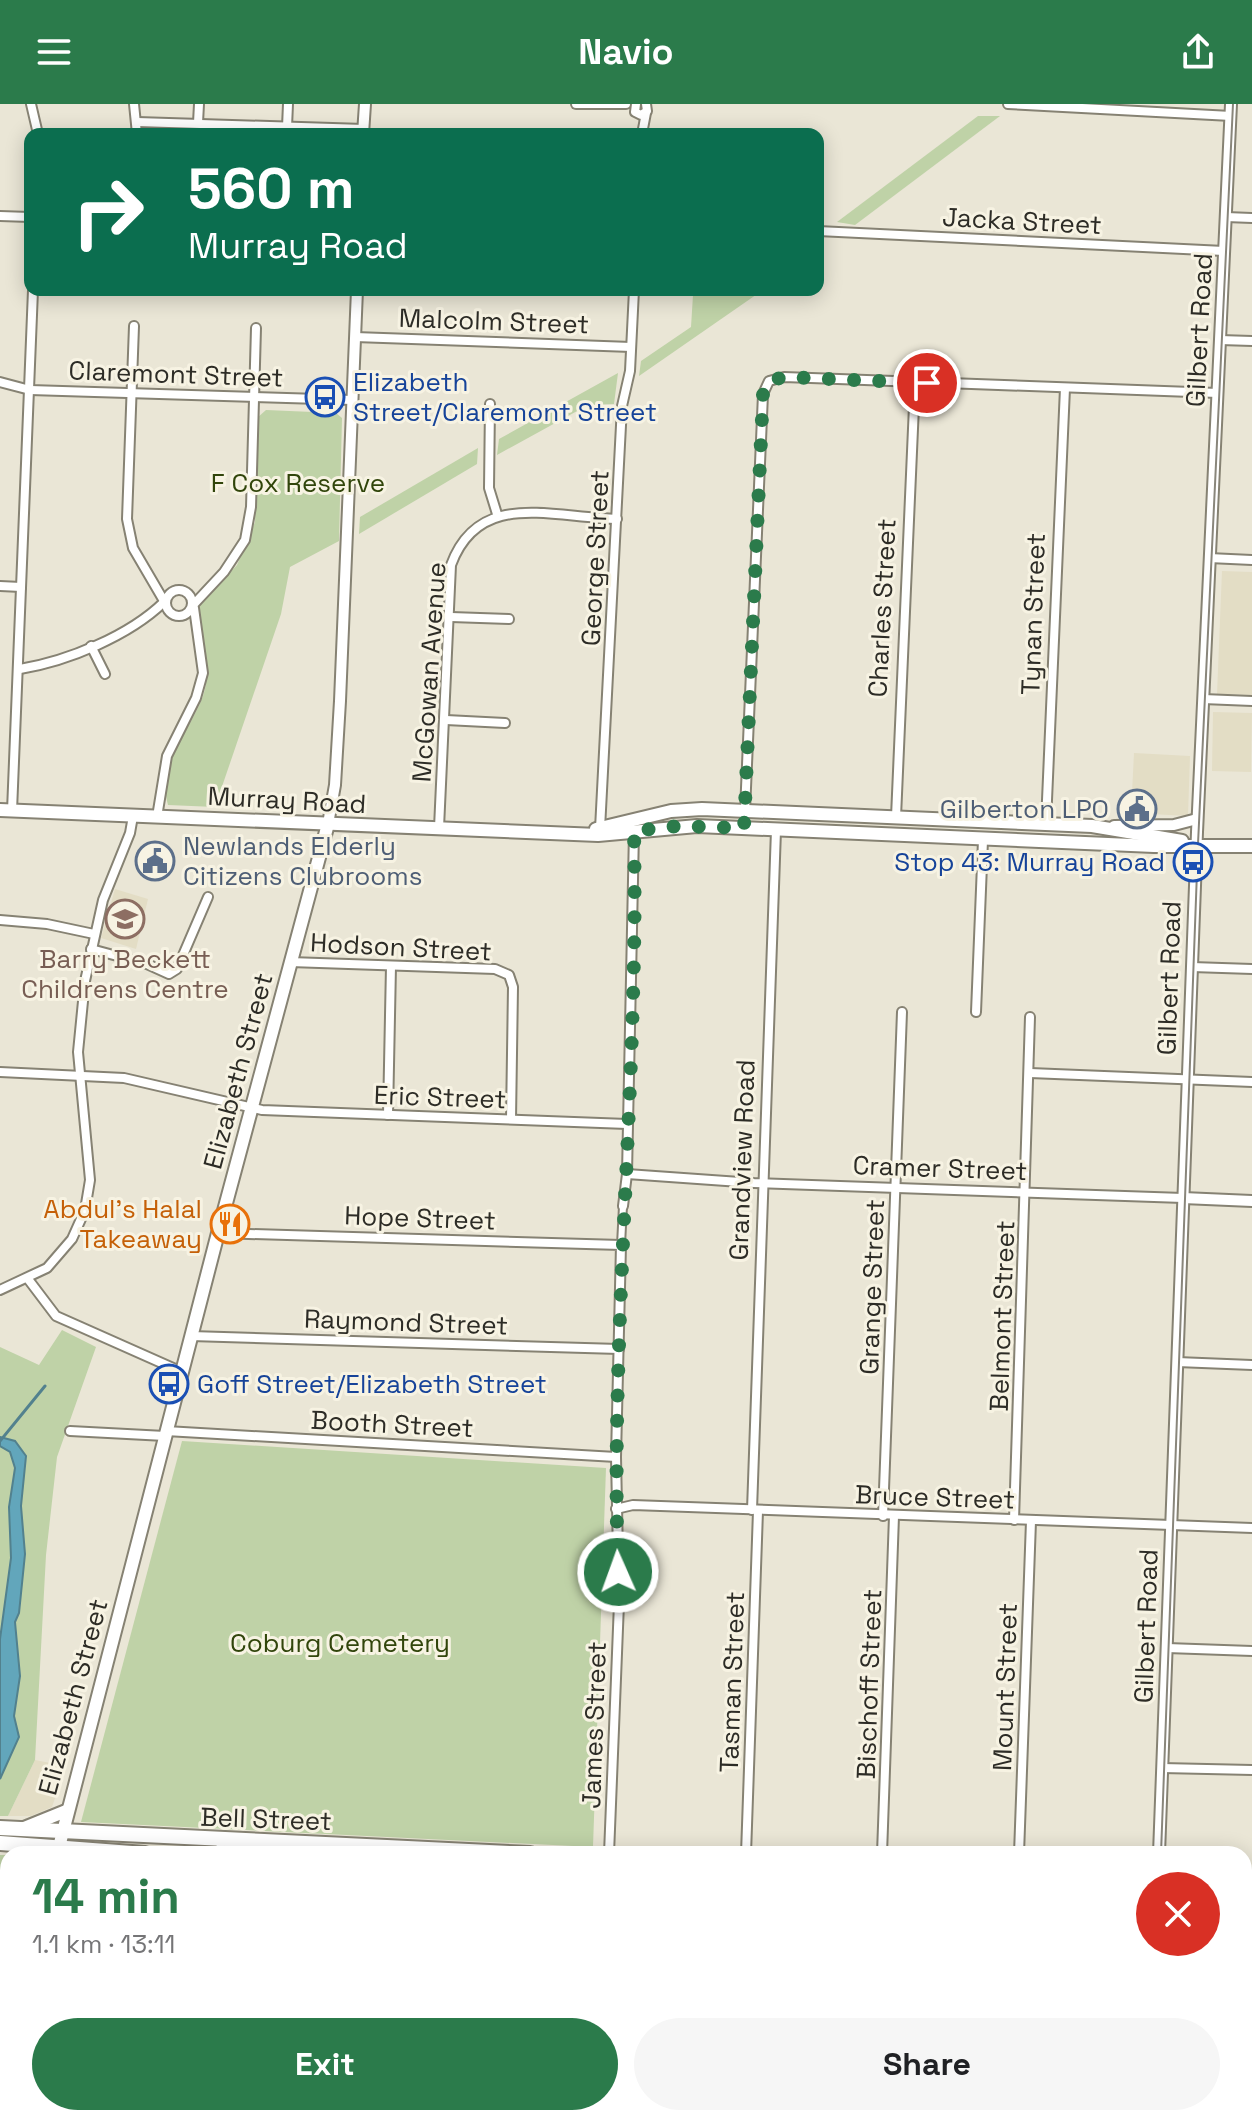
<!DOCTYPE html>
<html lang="en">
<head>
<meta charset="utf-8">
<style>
	:root { --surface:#fff; --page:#f6f6f6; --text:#202124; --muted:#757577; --accent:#2b7b4b }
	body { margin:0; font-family:"Space Grotesk",sans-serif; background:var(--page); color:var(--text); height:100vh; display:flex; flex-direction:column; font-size:30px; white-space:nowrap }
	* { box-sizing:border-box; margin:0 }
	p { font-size:26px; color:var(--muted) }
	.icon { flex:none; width:44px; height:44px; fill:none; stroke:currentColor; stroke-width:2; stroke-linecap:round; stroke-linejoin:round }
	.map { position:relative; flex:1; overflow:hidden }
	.drawer { position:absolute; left:0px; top:1742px; width:1252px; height:280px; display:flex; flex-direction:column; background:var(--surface); border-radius:24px 24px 0 0; box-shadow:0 4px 20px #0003 }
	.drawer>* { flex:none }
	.guide { position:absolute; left:24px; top:24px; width:800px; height:168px; border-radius:16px; box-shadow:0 4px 20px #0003; background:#0b6e4f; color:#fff; overflow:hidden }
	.pin { position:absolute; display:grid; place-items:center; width:68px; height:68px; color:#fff; margin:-34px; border:4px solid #fff; border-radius:50%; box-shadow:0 2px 8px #0007 }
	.me { position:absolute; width:88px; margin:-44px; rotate:358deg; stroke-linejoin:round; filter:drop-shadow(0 0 6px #0008) }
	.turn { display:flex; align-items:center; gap:28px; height:168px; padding:0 32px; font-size:36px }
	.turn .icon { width:104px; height:104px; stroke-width:2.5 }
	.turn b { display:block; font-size:56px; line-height:68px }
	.round { display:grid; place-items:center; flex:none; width:84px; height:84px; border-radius:42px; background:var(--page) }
	.headline { display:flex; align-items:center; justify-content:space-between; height:136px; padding:0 32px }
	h1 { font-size:48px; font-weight:600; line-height:60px; color:var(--accent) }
	.button { display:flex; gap:16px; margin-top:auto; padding:16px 32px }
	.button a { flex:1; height:92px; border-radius:48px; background:var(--accent); color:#fff; font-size:32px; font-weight:600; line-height:92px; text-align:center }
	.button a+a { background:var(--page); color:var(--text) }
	header { display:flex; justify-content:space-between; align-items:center; height:104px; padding:0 32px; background:var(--accent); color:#fff; font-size:36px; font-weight:600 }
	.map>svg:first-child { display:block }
	.built { fill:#e3ddc5 }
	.green { fill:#bfd2a7 }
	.water { fill:#62a6bb; stroke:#52818e; stroke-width:2 }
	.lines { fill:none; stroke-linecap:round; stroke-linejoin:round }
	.stream { stroke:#52818e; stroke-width:3 }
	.pedestrian-casing { stroke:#868273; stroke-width:10 }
	.minor-casing { stroke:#868273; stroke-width:12 }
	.tertiary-casing { stroke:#868273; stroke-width:14 }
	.secondary-casing { stroke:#868273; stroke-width:16 }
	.trunk-casing { stroke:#868273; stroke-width:18 }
	.pedestrian { stroke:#fff; stroke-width:6 }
	.minor { stroke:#fff; stroke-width:8 }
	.tertiary { stroke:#fff; stroke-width:10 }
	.secondary { stroke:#fff; stroke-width:12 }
	.trunk { stroke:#fff; stroke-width:14 }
	.tram { stroke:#89867b; stroke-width:2 }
	.route { stroke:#2b7b4b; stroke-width:14; stroke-dasharray:0 25.2 }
	.labels { text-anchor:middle; stroke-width:6; stroke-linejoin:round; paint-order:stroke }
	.street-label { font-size:26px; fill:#2d2c26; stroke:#f7f3e3 }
	.transit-label { font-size:26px; fill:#164399; stroke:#f7f3e3; text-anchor:start }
	.park-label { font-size:26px; fill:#31450b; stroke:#f7f3e3 }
	.service-label { font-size:26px; fill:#4e5e75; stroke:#f7f3e3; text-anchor:end }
	.education-label { font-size:26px; fill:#785e54; stroke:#f7f3e3 }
	.food-label { font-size:26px; fill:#c56008; stroke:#f7f3e3; text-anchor:end }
</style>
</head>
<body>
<header><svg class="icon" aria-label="menu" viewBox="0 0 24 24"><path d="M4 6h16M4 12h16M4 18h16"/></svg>Navio<svg class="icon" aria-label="share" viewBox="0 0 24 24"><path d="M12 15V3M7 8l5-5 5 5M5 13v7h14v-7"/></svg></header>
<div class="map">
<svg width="1252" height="2022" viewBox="0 0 1252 2022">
	<rect width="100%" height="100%" fill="#eae6d6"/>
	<g class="built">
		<polygon points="1222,467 1252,468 1252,591 1217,590"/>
		<polygon points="1213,608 1252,609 1251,668 1212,667"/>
		<polygon points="1134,649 1190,652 1188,712 1131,709"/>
		<polygon points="115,785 148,795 136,845 101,834"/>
		<polygon points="35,1656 66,1662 52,1703 31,1712 8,1712"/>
	</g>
	<g class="green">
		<polygon points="978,12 1000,12 855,121 837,118"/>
		<polygon points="746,186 763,186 639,272 641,257 691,223 693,191 739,190"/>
		<polygon points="618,269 614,300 588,301 497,351 499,335"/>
		<path d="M266,306L336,309L342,314L339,437L290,463L281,510L215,703L168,701C156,661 190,627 203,592C214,560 195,531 200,500L237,461L255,418L257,314Z"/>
		<polygon points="478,344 477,360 359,430 360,413"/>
		<polygon points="62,1226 96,1243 57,1353 46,1451 35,1656 8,1712 0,1712 0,1243 39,1261"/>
		<polygon points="182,1337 606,1364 593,1743 81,1718"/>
		<rect x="0" y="1751" width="8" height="141"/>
		<polygon points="204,2014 292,2014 303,2022 214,2022"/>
	</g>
	<polygon class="water" points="0,1333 15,1337 26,1352 21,1402 25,1450 19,1509 15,1518 20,1572 14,1612 19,1633 0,1675 0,1535 11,1454 9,1403 15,1364 10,1348 0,1342"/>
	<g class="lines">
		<polyline class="stream" points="0,1337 45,1282"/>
		<defs>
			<polyline id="pedestrian" points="621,1141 623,1102"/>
			<g id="minor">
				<polyline points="31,0 38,30"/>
				<polyline points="134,0 137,30"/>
				<polyline points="576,0 626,0"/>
				<polyline points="636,0 635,8 641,11 647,7 646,0"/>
				<polyline points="1008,0 1231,12"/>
				<polyline points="137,18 364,25"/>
				<polyline points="198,19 199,0"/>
				<polyline points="287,23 288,0"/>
				<polyline points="642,30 646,9"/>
				<polyline points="0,112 30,113"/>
				<polyline points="1226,113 1252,114"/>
				<polyline points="818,127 1224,147"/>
				<polyline points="134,222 127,415 133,444 164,497"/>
				<polyline points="355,233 631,243"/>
				<polyline points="1220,236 1252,237"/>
				<polyline points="0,278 30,286 352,296"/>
				<polyline points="490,300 489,384 497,410"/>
				<polyline points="1209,454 1252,456"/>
				<polyline points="0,482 21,483"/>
				<circle cx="179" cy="499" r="13"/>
				<polyline points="195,499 224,468 245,436 251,403 256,224"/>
				<polyline points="451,513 509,515"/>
				<polyline points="91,542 105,570"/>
				<path d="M20,565C68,557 129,532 164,498"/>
				<polyline points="1203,595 1252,597"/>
				<polyline points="446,616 505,619"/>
				<polyline points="12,707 33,186"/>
				<polyline points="745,707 763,290 769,277 784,273 1218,289"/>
				<polyline points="157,713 167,652 196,594 203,569 194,504"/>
				<polyline points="896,713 915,279"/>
				<polyline points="1046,719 1065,284"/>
				<path d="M439,724L451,461C479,385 552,414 617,415"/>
				<polyline points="600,725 622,302 630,267 634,186"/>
				<polyline points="0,816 47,820 94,830"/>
				<polyline points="91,845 147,860 169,870 177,865 208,793"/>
				<polyline points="290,858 495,865 509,871 513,883 511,1015"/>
				<polyline points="1192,863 1252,865"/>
				<polyline points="976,908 983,736"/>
				<polyline points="0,968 124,974 262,1006 627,1020"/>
				<polyline points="1030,969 1252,978"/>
				<polyline points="388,1011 391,862"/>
				<polyline points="627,1070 754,1079 1183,1094"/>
				<polyline points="623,1102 627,1070 634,727"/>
				<polyline points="218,1129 621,1141 616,1353 619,1499 609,1750"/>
				<polyline points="28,1175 56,1212 182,1268"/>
				<polyline points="0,1186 47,1164 72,1135 85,1106 90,1076 78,948 85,877 103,796 130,729 133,712"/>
				<polyline points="191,1232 619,1245"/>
				<polyline points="1177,1258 1252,1261"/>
				<polyline points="70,1327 165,1332"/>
				<polyline points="166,1327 616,1353"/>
				<polyline points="616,1405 633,1401 1252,1424"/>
				<polyline points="752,1406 776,726"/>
				<polyline points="883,1412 902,908"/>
				<polyline points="1014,1416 1030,913"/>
				<polyline points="1167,1544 1252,1547"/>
				<polyline points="1162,1664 1252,1666"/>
				<polyline points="220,1750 221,1737"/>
				<polyline points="746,1750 758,1407"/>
				<polyline points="882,1750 894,1412"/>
				<polyline points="1019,1750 1031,1417"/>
				<polyline points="1244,1937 1252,1938"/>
				<polyline points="0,1958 8,1958"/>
				<polyline points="124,2014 138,2022"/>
				<polyline points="365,2014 367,2022"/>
				<polyline points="913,2018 928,2022"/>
				<polyline points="901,2019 910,2015 915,2022"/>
				<polyline points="514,2021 525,2015 848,2022 902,2018"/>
			</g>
			<g id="tertiary">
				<polyline points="363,30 365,0"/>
				<polyline points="328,720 335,681 340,597 357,186"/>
				<polyline points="1114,722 1174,721 1197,715"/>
				<polyline points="1183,1094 1252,1097"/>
				<polyline points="1159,1750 1197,728 1231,0"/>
				<polyline points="1147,2022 1148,2014"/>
			</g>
			<g id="secondary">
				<polyline points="0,706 598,731 697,722 1154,742 1252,742"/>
				<polyline points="596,725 671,707 702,705 1092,722 1182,737"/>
				<polyline points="24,1724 66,1707"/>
				<polyline points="59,1743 218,1129 328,720"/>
			</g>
			<g id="trunk">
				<polyline points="0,1724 530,1750"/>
				<polyline points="0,1739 145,1750"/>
				<polyline points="1244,1790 1252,1790"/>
				<polyline points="1244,1813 1252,1813"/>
			</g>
		</defs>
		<use href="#pedestrian" class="pedestrian-casing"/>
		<use href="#minor" class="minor-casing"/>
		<use href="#tertiary" class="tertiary-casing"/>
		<use href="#secondary" class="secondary-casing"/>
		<use href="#trunk" class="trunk-casing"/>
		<use href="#pedestrian" class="pedestrian"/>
		<use href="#minor" class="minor"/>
		<use href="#tertiary" class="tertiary"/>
		<use href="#secondary" class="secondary"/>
		<use href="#trunk" class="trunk"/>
		<g class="tram">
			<polyline points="1161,1750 1198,740 1233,0"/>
			<polyline points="1145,2022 1145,2014"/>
		</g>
	</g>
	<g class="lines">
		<path class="route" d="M618,1468C610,1219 639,976 634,727L678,722L744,724L763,290L769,277L784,273L927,279"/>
	</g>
	<defs>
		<symbol id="bus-ring" viewBox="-11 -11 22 22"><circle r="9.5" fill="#f7f3e3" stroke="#1a4fb4" stroke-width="1.5"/><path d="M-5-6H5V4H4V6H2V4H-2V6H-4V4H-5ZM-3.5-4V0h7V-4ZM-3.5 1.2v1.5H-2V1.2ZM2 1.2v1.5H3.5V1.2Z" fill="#1a4fb4"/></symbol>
		<symbol id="civic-ring" viewBox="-11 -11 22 22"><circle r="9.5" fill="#f7f3e3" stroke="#5c6f8a" stroke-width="1.5"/><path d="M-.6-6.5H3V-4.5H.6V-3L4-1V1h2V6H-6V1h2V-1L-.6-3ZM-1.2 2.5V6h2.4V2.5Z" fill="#5c6f8a"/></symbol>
		<symbol id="school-ring" viewBox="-11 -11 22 22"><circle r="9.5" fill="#f7f3e3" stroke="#8d6e63" stroke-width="1.5"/><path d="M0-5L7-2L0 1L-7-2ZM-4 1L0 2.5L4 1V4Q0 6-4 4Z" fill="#8d6e63"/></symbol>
		<symbol id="restaurant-ring" viewBox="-11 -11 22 22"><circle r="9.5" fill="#f7f3e3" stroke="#e8710a" stroke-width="1.5"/><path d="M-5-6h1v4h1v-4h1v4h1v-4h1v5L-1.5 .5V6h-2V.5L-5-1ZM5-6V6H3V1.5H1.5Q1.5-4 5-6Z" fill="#e8710a"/></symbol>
	</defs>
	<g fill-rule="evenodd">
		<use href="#bus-ring" x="303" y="271" width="44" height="44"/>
		<use href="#civic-ring" x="1115" y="683" width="44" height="44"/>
		<use href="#civic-ring" x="133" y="735" width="44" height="44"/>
		<use href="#bus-ring" x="1171" y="736" width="44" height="44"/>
		<use href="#school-ring" x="103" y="793" width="44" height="44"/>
		<use href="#restaurant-ring" x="208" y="1098" width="44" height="44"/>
		<use href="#bus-ring" x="147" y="1258" width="44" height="44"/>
	</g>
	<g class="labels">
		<g class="street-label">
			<text transform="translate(1022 117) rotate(3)" y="9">Jacka Street</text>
			<text transform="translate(494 217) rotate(2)" y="9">Malcolm Street</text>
			<text transform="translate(1199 226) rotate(-87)" y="9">Gilbert Road</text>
			<text transform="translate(176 270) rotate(2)" y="9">Claremont Street</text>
			<text transform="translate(595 454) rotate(-87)" y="9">George Street</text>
			<text transform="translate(882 504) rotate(-87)" y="9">Charles Street</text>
			<text transform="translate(1033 510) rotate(-88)" y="9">Tynan Street</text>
			<text transform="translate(429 568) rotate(-86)" y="9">McGowan Avenue</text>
			<text transform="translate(287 696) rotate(3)" y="9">Murray Road</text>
			<text transform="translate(401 843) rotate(3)" y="9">Hodson Street</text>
			<text transform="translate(1169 874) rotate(-88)" y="9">Gilbert Road</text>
			<text transform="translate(238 967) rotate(-75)" y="9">Elizabeth Street</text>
			<text transform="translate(440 993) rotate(2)" y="9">Eric Street</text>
			<text transform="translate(742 1056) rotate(-88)" y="9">Grandview Road</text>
			<text transform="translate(940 1064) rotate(2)" y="9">Cramer Street</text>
			<text transform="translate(420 1114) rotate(2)" y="9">Hope Street</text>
			<text transform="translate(872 1183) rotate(-88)" y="9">Grange Street</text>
			<text transform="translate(1002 1212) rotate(-88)" y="9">Belmont Street</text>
			<text transform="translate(406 1218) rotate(2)" y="9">Raymond Street</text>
			<text transform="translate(392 1320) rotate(3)" y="9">Booth Street</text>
			<text transform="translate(935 1393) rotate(2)" y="9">Bruce Street</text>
			<text transform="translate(1146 1522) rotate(-88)" y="9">Gilbert Road</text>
			<text transform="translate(732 1578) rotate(-88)" y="9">Tasman Street</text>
			<text transform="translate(869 1580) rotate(-88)" y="9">Bischoff Street</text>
			<text transform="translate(1005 1583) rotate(-88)" y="9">Mount Street</text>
			<text transform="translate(73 1593) rotate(-75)" y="9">Elizabeth Street</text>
			<text transform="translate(594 1621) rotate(-88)" y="9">James Street</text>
			<text transform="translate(266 1715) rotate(2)" y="9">Bell Street</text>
		</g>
		<g class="transit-label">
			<text x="353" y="287">Elizabeth<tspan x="353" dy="30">Street/Claremont Street</tspan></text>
			<text x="1165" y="767" text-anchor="end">Stop 43: Murray Road</text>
			<text x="197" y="1289">Goff Street/Elizabeth Street</text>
		</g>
		<g class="park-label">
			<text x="298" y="388">F Cox Reserve</text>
			<text x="340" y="1548">Coburg Cemetery</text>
		</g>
		<g class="service-label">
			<text x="1109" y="714">Gilberton LPO</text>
			<text x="183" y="751" text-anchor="start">Newlands Elderly<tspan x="183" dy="30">Citizens Clubrooms</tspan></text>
		</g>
		<g class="education-label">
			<text x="125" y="864">Barry Beckett<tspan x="125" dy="30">Childrens Centre</tspan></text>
		</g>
		<g class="food-label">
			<text x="202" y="1114">Abdul's Halal<tspan x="202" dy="30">Takeaway</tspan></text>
		</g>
	</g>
</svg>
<div class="pin" style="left:927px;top:279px;background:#d93025"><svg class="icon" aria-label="arrive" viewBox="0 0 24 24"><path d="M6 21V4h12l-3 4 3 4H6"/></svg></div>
<svg class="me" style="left:618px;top:1468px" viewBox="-20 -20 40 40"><circle r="17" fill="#2b7b4b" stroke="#fff" stroke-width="3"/><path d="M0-11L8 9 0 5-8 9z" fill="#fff"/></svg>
<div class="guide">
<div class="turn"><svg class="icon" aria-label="right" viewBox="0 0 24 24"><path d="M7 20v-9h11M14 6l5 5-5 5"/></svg><div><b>560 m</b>Murray Road</div></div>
</div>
<section class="drawer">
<div class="headline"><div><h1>14 min</h1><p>1.1 km · 13:11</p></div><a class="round" style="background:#d93025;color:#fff"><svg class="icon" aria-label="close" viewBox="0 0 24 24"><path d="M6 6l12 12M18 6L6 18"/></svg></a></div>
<div class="button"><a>Exit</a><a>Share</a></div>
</section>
</div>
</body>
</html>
